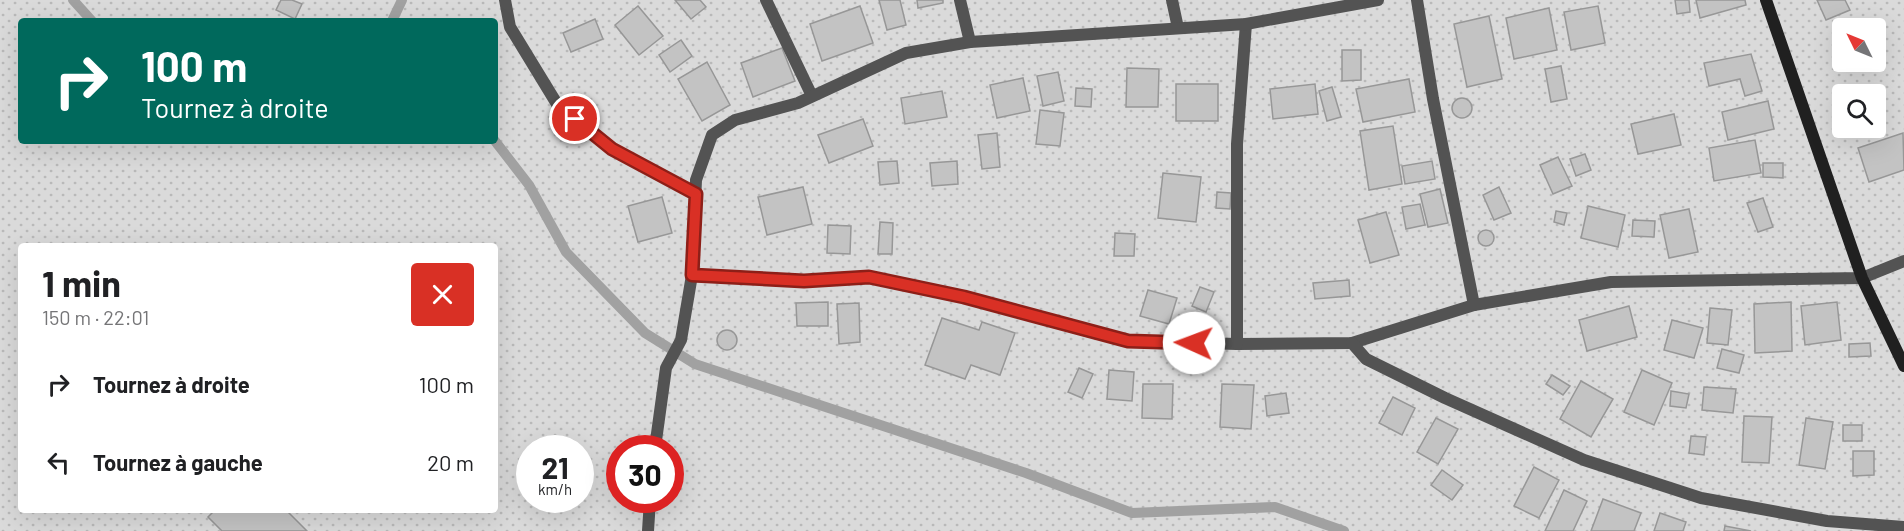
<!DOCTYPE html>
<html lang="fr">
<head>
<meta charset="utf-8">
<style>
	:root { --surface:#fff; --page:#f6f6f6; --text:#202124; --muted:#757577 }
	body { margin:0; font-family:Barlow,sans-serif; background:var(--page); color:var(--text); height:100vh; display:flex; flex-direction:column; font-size:22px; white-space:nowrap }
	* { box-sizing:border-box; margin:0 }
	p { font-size:20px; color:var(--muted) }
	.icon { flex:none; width:33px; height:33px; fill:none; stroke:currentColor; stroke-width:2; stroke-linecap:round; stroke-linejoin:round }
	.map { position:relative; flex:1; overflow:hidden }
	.panel { position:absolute; left:18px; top:243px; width:480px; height:270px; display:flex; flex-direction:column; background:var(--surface); border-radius:6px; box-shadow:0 6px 24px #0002 }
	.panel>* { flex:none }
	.top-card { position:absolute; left:18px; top:18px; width:480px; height:126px; border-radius:6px; box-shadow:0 6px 24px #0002; background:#00695c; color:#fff; overflow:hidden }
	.needle { width:39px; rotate:313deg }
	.tools { position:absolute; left:1832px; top:18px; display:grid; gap:12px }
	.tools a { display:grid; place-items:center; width:54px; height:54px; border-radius:6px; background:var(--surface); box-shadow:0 6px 24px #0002; font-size:30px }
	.speed { position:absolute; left:516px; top:435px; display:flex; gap:12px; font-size:30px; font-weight:700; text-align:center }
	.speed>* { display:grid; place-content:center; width:78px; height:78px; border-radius:50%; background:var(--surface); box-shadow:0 6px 24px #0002; line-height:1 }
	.speed small { font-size:15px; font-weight:400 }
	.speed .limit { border:9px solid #d22; background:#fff; color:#111 }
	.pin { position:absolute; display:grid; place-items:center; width:51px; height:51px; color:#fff; margin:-26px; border:3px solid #fff; border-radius:50%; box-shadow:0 2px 6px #0007 }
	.me { position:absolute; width:66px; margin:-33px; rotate:272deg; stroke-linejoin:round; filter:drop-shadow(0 0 4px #0008) }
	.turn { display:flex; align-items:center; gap:21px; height:126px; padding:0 24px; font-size:27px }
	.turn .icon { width:78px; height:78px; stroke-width:2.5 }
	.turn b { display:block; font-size:42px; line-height:51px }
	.round { display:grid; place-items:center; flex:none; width:63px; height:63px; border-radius:6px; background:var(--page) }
	.headline { display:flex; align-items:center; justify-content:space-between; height:102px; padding:0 24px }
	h1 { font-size:36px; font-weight:700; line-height:45px }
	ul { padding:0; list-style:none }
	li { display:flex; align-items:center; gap:18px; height:78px; padding:0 24px }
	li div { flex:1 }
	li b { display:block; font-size:22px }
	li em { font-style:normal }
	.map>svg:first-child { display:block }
	.grass { fill:url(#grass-dots); fill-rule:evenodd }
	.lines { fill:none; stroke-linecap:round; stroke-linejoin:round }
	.stream { stroke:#a1a1a1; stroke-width:10 }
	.building { fill:#c3c3c3; stroke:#979797; stroke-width:1.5 }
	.lane { stroke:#535353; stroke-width:12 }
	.street { stroke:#535353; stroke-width:12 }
	.secondary { stroke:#202020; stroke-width:12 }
	.route-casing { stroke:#8d1f18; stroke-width:15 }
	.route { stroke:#d93025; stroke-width:10 }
</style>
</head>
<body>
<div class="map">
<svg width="1904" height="531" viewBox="0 0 1904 531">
	<defs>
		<pattern id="grass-dots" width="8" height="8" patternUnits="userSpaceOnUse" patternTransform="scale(1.5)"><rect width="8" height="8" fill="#dadada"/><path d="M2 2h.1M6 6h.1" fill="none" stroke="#b9b9b9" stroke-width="1.8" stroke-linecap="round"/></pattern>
	</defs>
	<rect width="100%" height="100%" fill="#fff"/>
	<path class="grass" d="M0,0H1904V531H0ZM21,21H495V141H21ZM1842,28H1875V62H1842ZM1842,94H1875V128H1842ZM21,246H495V510H21ZM530,448H580V500H530ZM620,448H670V500H620Z"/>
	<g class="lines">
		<g class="stream">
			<polyline points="73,0 92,21"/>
			<polyline points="392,21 402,0"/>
			<polyline points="495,141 529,185 566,252 645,333 695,364 1026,473 1132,513 1275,507 1344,531"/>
		</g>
	</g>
	<g class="building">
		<polygon points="281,0 292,0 302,4 295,19 276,10"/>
		<polygon points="675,0 700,0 706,7 691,19"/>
		<polygon points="879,0 900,0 906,25 887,30"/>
		<polygon points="917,0 943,0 943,3 918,8"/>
		<polygon points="1675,0 1689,0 1690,12 1677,14"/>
		<polygon points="1696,0 1745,0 1746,5 1700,18"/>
		<polygon points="1817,0 1845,0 1850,10 1826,20"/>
		<polygon points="638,6 663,36 639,55 615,25"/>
		<polygon points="860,6 873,43 822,61 810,24"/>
		<polygon points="1598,6 1605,43 1571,50 1564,12"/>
		<polygon points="1549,8 1557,50 1514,59 1506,18"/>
		<polygon points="1489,16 1502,79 1467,87 1454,24"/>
		<polygon points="595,19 603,39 571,52 563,33"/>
		<polygon points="681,40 692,56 670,72 659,55"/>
		<polygon points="782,48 795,81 753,97 741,63"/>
		<polygon points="1342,50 1361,50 1361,80 1342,81"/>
		<polygon points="1751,54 1762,91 1745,96 1740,79 1709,86 1704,63"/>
		<polygon points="707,62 730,105 702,121 678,79"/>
		<polygon points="1561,66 1567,99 1551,102 1545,69"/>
		<polygon points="1127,68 1159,69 1158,107 1126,107"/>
		<polygon points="1058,72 1064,101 1043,106 1037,76"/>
		<polygon points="1023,78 1030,111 997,118 990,85"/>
		<polygon points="1409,79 1415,112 1363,122 1356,89"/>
		<rect x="1176" y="84" width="42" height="37"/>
		<polygon points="1315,84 1318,114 1273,119 1270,89"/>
		<polygon points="1332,87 1341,117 1327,121 1319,91"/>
		<polygon points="1076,88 1092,89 1091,107 1075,106"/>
		<polygon points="942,91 947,117 905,124 901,98"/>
		<circle cx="1462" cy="108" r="10"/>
		<polygon points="1768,101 1774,129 1728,140 1722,112"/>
		<polygon points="1040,110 1064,113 1060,146 1036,144"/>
		<polygon points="1674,114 1681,145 1638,154 1631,124"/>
		<polygon points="863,119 873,146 829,163 818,135"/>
		<polygon points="1393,126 1402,184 1369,190 1360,131"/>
		<polygon points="997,133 1000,167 982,169 978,135"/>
		<polygon points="1903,133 1904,170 1869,182 1858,148"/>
		<polygon points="1755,140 1761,173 1714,181 1709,148"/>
		<polygon points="1585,154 1591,170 1576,176 1570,159"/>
		<polygon points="1558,157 1572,186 1553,194 1540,165"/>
		<polygon points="897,161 899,183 880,185 878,162"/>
		<polygon points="957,161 958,184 932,186 930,163"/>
		<polygon points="1432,161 1435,179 1405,184 1402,166"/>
		<polygon points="1763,163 1783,163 1783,178 1763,177"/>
		<polygon points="1163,173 1201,177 1196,222 1158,218"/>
		<polygon points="803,187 812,224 767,235 758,197"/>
		<polygon points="1499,187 1511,213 1494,220 1483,195"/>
		<polygon points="1440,189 1448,223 1428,227 1420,194"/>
		<polygon points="1217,192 1231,193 1230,209 1216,208"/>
		<polygon points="662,197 672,233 638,242 628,206"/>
		<polygon points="1763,198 1773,227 1758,232 1747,203"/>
		<polygon points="1420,204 1425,225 1406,229 1402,207"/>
		<polygon points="1588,206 1625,215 1618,247 1581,238"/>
		<polygon points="1689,209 1698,252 1669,258 1660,215"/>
		<polygon points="1556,211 1567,213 1564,225 1554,222"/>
		<polygon points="1386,212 1399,255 1370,263 1358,220"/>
		<polygon points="1633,220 1655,221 1654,237 1632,236"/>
		<polygon points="880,222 893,223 892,254 878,254"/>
		<polygon points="828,225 851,226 850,254 827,253"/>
		<circle cx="1486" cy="238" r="8"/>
		<polygon points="1115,233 1135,234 1134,256 1114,256"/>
		<polygon points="1349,280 1350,296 1315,299 1313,283"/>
		<polygon points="1200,287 1214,292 1206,312 1192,306"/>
		<polygon points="1148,290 1177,298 1169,324 1140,316"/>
		<polygon points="828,302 828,326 797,326 796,303"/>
		<polygon points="1791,302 1792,351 1755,353 1754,304"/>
		<polygon points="1837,302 1841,340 1805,345 1801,306"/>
		<polygon points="859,303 860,342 839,344 837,304"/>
		<polygon points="1629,306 1637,337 1587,351 1579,320"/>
		<polygon points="1710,308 1732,310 1728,345 1707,343"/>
		<polygon points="942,318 979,330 982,322 1015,333 1000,375 971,365 965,379 925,365"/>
		<polygon points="1672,320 1703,328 1694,358 1664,350"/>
		<circle cx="727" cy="340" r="10"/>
		<polygon points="1870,343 1871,356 1849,357 1849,344"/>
		<polygon points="1722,349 1744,355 1739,373 1717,368"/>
		<polygon points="1079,368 1093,374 1082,398 1068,392"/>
		<polygon points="1109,370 1134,372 1132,401 1107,399"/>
		<polygon points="1642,370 1672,383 1654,425 1624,412"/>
		<polygon points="1552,375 1570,386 1563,395 1546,384"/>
		<polygon points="1581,381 1613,399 1591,437 1560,419"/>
		<polygon points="1143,384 1173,384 1172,419 1142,418"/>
		<polygon points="1222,384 1254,385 1251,429 1220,427"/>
		<polygon points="1704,387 1736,389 1733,413 1702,410"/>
		<polygon points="1671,391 1689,394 1686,408 1670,406"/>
		<polygon points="1286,393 1289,413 1267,416 1265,396"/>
		<polygon points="1393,397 1415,408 1402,435 1379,423"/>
		<polygon points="1744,416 1772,417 1769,463 1742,462"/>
		<polygon points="1436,418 1458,429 1438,464 1417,452"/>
		<polygon points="1806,418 1833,422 1825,469 1799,465"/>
		<rect x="1843" y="425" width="19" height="16"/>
		<polygon points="1691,436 1706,437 1704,455 1689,453"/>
		<polygon points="1853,451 1874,451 1874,475 1853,476"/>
		<polygon points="1534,467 1559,480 1539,518 1514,506"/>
		<polygon points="1442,470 1463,485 1452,500 1431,485"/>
		<polygon points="1564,490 1587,501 1573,531 1545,531"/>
		<polygon points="1603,499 1641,513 1634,531 1591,531"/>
		<polygon points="215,510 286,510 307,531 222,531 208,517"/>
		<polygon points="1660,513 1686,522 1683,531 1654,531"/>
		<polygon points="1725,526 1751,531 1724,531"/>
	</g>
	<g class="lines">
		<polyline class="lane" points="766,0 812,96"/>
		<g class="street">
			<polyline points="505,0 510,27 557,104 612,149 696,194"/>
			<polyline points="960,0 970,42"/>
			<polyline points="1172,0 1178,28"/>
			<polyline points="1417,0 1433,99 1474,305"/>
			<polyline points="692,275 804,281 869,277 964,297 1128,341 1237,344 1352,343 1474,305 1611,282 1862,278 1904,261"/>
			<polyline points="1352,343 1366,359 1445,398 1584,460 1701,498 1827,521 1904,527"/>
			<polyline points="1237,344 1237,144 1246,24"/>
			<polyline points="655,448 666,368 681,340 692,275 696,180 712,135 735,120 798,103 906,53 970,42 1246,24 1378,0"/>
			<polyline points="648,531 650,500"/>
		</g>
		<polyline class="secondary" points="1766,0 1862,278 1904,366"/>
	</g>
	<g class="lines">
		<defs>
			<polyline id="route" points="575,119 612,149 696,194 692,275 804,281 869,277 964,297 1128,341 1194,343"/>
		</defs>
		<use href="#route" class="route-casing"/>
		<use href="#route" class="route"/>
	</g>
</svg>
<div class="tools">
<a><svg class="needle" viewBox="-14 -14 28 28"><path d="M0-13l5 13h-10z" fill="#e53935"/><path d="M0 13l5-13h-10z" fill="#757577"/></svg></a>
<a><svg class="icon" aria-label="search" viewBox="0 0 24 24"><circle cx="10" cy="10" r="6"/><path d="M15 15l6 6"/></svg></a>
</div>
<div class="speed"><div>21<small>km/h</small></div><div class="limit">30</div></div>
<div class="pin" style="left:575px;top:119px;background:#d93025"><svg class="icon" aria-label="arrive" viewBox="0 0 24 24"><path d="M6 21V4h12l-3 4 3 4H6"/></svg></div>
<svg class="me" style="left:1194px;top:343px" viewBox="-20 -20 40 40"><circle r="19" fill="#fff"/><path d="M0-13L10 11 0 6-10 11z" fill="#d93025"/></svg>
<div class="top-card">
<div class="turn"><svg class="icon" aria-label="right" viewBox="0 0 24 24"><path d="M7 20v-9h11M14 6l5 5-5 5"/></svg><div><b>100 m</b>Tournez à droite</div></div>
</div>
<section class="panel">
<div class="headline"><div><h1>1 min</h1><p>150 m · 22:01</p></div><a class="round" style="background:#d93025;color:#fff"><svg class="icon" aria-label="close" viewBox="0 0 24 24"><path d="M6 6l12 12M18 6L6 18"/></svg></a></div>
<ul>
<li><svg class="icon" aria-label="right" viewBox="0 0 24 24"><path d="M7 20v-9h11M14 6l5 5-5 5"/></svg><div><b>Tournez à droite</b></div><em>100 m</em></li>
<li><svg class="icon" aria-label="left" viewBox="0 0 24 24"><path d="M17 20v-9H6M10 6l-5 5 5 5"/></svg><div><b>Tournez à gauche</b></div><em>20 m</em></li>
</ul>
</section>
</div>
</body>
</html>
